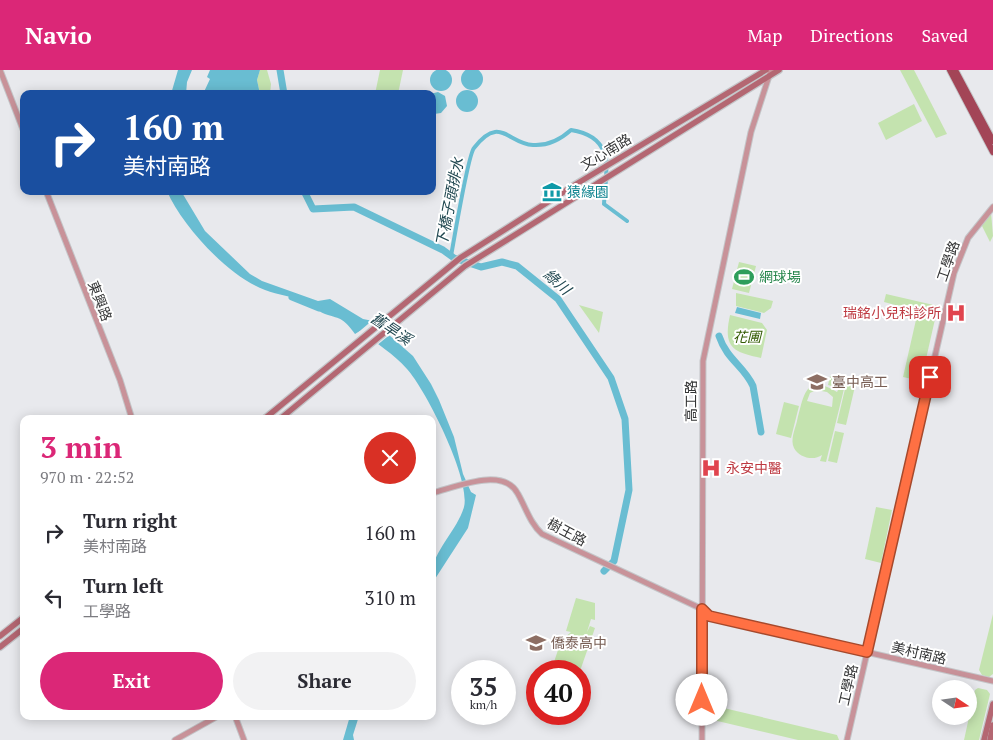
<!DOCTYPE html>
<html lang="en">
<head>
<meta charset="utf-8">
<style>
	:root { --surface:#fff; --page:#f2f2f3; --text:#2b2b33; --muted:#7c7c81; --accent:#db2777 }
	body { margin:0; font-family:"PT Serif","Noto Sans TC",serif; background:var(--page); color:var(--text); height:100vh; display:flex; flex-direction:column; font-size:19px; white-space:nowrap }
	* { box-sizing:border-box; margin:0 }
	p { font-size:16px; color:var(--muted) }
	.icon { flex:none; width:28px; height:28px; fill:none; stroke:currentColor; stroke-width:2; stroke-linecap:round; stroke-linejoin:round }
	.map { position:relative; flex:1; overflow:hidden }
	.side { position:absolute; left:20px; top:345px; width:416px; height:305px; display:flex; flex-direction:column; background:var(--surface); border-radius:10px; box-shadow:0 2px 12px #0003 }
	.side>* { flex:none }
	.hud { position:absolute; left:20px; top:20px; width:416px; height:105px; border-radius:10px; box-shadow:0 2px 12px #0003; background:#1a4fa0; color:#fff; overflow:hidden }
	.needle { width:32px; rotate:103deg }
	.controls { position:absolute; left:932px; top:610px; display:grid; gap:10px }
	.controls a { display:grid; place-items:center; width:45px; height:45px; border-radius:50%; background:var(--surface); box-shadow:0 2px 12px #0003; font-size:25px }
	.speed { position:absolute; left:451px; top:590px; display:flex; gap:10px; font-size:25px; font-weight:700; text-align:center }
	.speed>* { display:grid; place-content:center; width:65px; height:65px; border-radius:50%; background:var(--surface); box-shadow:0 2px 12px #0003; line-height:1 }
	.speed small { font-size:12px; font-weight:400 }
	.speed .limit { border:8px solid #d22; background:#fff; color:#111 }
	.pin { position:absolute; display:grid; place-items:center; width:42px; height:42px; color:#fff; margin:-21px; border-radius:10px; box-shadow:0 2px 8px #0006 }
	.me { position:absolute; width:55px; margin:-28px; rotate:0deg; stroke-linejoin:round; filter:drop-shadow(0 0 4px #0008) }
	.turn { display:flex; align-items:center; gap:18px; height:105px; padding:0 20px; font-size:22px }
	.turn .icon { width:65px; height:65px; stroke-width:2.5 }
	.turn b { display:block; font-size:35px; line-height:42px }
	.round { display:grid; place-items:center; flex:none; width:52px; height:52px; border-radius:26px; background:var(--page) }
	.overview { display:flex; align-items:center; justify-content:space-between; height:85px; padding:0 20px }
	h1 { font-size:30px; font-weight:700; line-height:38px; color:var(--accent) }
	.action { display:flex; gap:10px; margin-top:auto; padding:10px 20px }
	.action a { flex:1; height:58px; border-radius:30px; background:var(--accent); color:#fff; font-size:20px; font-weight:700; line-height:58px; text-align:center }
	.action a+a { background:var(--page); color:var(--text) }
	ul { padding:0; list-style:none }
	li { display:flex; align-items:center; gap:15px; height:65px; padding:0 20px }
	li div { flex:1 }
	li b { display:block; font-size:19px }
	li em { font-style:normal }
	header { display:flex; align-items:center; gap:30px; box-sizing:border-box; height:70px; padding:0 25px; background:var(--accent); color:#fff }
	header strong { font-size:24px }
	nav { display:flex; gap:28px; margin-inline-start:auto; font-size:18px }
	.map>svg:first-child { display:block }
	.green { fill:#c4e3af; fill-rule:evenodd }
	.water { fill:#69bdd2 }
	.pier { fill:#e8e9ed }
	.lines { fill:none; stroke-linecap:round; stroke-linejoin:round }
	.canal { stroke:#69bdd2; stroke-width:4 }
	.river { stroke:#69bdd2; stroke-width:7 }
	.tertiary-casing { stroke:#c4c5c8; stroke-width:7 }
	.secondary-casing { stroke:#c4c5c8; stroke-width:8 }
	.primary-casing { stroke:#c4c5c8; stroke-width:8 }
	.tertiary { stroke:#c89299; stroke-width:5 }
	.secondary { stroke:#b46772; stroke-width:5.5 }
	.primary { stroke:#a34557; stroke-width:6 }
	.route-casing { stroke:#a6492c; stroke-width:12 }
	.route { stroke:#ff7043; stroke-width:9 }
	.labels { text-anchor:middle; stroke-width:4; stroke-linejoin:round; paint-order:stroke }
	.street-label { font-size:14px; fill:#333435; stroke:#fff }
	.culture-label { font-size:14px; fill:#0d838f; stroke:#fff; text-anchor:start }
	.leisure-label { font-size:14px; fill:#27864d; stroke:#fff; text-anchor:start }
	.health-label { font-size:14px; fill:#be3a42; stroke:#fff; text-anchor:end }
	.park-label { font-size:14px; font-style:italic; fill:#325a02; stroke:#fff }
	.education-label { font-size:14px; fill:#785e54; stroke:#fff; text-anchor:start }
	.water-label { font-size:15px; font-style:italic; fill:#204750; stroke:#fff }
</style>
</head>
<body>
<header>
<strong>Navio</strong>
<nav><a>Map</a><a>Directions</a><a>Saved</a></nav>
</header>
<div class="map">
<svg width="993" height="670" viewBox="0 0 993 670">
	<rect width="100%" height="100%" fill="#e8e9ed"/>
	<g class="green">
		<polygon points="260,0 267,0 271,14 270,24 260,24 257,10"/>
		<polygon points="380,0 403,0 398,24 375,24"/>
		<polygon points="900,0 914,0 947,64 936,68"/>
		<polygon points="914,34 922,51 886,70 878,53"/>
		<polygon points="991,142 993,166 990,172 981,154"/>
		<polygon points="739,192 756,196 749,223 732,219"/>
		<polygon points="736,223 773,231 771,238 764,243 736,236"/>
		<polygon points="886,224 938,236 921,311 903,307 918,241 884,232"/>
		<polygon points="579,235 603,242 599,263"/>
		<path d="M730,245L762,253L767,260L761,288C732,282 723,277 730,245Z"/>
		<path d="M830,306L856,312L846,355L837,353L845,319H844L826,392L820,391L822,385C814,391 799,388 794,378C790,370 795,359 797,351C804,325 805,303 837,322L839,318L843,319L828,315ZM816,320L827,322L833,327L832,337L807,331L810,323Z"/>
		<polygon points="784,332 799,336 791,368 776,364"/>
		<polygon points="835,361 844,363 837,393 828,391"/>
		<polygon points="876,437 892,440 881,493 865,489"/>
		<polygon points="576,528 595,533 595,550 591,549 587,562 590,556 595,558 580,601 551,601 561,571 571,562 566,561"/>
		<polygon points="993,544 993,604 989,607 982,605 979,600"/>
		<polygon points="978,618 987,620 990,624 979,670 964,670 975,620"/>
		<polygon points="711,635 837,665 839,670 798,670 709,649 706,646 707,639"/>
	</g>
	<g class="water">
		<circle cx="472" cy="9" r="11"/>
		<circle cx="441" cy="10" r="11"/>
		<polygon points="178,0 192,0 187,12 186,24 171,24"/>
		<polygon points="210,0 260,0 257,10 260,24 255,21 253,24 203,24 210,9 207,7"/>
		<circle cx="467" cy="31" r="11"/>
		<polygon points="438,22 445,26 447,36 441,43 434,44 432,24 430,24"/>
		<path d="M167,121H181L205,161L250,204L262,211L318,231L330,229L363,249L373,251L413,286L431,314L439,330L454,367L463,404L471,422L476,425L468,458L433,512C433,508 432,502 433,497C436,479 458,458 464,437C471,409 426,320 407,299C394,284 376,273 360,261L355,264C344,249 342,249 325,244C317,241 312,235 305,232C293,226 278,225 265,220C229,207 182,156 167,121Z"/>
		<polygon points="737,237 761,243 760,249 735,243"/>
		<polygon points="350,646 359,646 353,665 354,670 343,670"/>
	</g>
	<polygon class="pier" points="374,249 392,263 376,276 360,264 357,266 355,265"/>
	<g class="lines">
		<path class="canal" d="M451,186C454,170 468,85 474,78C500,44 508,74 533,75C548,76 561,69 571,60C616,67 606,100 604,134L627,151"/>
		<g class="river">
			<polyline points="280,0 284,24"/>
			<polyline points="304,121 313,139 354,137 443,180 454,188 481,197 502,192 517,196 558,229 611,308 625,349 629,420 614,491 604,501"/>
			<polyline points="292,227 319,238"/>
			<path d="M719,266C727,290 744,296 753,316L761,362"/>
		</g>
		<defs>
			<g id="tertiary">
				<polyline points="0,0 24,62"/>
				<polyline points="46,121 120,310 132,349"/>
				<path d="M432,423C456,417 504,396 518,424C526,438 530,453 542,464L702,539L709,546L993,611"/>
				<polyline points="235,646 244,670"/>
				<polyline points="175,670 218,646"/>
				<polyline points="702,670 703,291 751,62 771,0"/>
				<polyline points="847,670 954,203 968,168 993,137"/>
			</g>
			<g id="secondary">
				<polyline points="264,349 460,188 573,116 766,0"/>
				<polyline points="280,349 465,196 779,0"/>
				<polyline points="0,566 24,547"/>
				<polyline points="0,577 24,558"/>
				<polyline points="984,670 993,634"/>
				<polyline points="990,670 993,655"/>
			</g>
			<g id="primary">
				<polyline points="950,0 993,82"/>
				<polyline points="955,0 993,71"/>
			</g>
		</defs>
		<use href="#tertiary" class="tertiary-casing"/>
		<use href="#secondary" class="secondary-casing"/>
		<use href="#primary" class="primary-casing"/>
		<use href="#tertiary" class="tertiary"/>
		<use href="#secondary" class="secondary"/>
		<use href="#primary" class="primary"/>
	</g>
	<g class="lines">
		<defs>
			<polyline id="route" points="702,630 702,539 709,546 867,582 930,307"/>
		</defs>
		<use href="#route" class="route-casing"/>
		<use href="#route" class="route"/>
	</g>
	<defs>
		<symbol id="museum-bare" viewBox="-9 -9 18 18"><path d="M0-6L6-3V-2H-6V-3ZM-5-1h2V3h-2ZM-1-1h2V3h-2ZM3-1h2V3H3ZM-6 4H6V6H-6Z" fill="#0f9aa8" stroke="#fff" stroke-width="2.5" paint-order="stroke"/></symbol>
		<symbol id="stadium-bare" viewBox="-9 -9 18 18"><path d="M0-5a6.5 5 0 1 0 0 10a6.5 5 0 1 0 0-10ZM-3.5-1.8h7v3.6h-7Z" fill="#2e9e5b" stroke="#fff" stroke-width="2.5" paint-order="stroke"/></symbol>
		<symbol id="hospital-bare" viewBox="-9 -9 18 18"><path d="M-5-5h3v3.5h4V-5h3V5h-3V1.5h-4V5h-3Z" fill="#e0444e" stroke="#fff" stroke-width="2.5" paint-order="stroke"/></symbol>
		<symbol id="school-bare" viewBox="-9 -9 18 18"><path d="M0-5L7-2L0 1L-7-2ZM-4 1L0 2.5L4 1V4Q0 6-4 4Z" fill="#8d6e63" stroke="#fff" stroke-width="2.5" paint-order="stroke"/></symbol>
	</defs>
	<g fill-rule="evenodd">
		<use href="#museum-bare" x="538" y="108" width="28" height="28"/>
		<use href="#stadium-bare" x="730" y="193" width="28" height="28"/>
		<use href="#hospital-bare" x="942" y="229" width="28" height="28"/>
		<use href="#school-bare" x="803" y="298" width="28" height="28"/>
		<use href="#hospital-bare" x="697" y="384" width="28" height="28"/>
		<use href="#school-bare" x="522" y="559" width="28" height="28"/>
	</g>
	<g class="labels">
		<g class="street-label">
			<text transform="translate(606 82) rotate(-31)" y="5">文心南路</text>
			<text transform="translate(948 191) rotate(-71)" y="5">工學路</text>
			<text transform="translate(100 231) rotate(69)" y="5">東興路</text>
			<text transform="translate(691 331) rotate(-90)" y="5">高工路</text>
			<text transform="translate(567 462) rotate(28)" y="5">樹王路</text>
			<text transform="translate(919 583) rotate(13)" y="5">美村南路</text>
			<text transform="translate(848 615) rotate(-77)" y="5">工學路</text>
		</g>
		<g class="culture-label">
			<text x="567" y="127">猿緣園</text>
		</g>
		<g class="leisure-label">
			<text x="759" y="212">網球場</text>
		</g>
		<g class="health-label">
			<text x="941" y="248">瑞銘小兒科診所</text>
			<text x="726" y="403" text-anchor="start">永安中醫</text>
		</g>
		<g class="park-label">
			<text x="747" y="272">花圃</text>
		</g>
		<g class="education-label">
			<text x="832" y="317">臺中高工</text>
			<text x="551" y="578">僑泰高中</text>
		</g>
		<g class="water-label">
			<text transform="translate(450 132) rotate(-79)" y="5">下橋子頭排水</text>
			<text transform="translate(557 212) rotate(42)" y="5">綠川</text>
			<text transform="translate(391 259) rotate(34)" y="5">舊旱溪</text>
		</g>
	</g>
</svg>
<div class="controls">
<a><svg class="needle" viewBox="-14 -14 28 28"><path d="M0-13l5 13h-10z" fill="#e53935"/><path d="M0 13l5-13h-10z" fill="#7c7c81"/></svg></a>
</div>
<div class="speed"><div>35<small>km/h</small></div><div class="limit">40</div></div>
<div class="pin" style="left:930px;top:307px;background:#d93025"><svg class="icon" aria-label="arrive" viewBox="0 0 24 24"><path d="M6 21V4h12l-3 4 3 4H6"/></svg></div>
<svg class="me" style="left:702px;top:630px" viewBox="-20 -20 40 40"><circle r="19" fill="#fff"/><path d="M0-13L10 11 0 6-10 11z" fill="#ff7043"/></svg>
<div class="hud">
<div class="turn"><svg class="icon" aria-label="right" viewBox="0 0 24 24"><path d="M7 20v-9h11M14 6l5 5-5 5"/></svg><div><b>160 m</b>美村南路</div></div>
</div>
<section class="side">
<div class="overview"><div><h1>3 min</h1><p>970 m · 22:52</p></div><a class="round" style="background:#d93025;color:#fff"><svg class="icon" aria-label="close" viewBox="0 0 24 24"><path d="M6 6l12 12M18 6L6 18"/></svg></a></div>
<ul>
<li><svg class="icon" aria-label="right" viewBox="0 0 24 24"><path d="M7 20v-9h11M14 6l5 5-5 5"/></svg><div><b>Turn right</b><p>美村南路</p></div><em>160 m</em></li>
<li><svg class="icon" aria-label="left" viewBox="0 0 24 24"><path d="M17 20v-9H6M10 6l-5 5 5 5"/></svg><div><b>Turn left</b><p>工學路</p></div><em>310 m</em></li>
</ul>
<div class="action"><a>Exit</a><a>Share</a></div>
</section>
</div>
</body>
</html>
